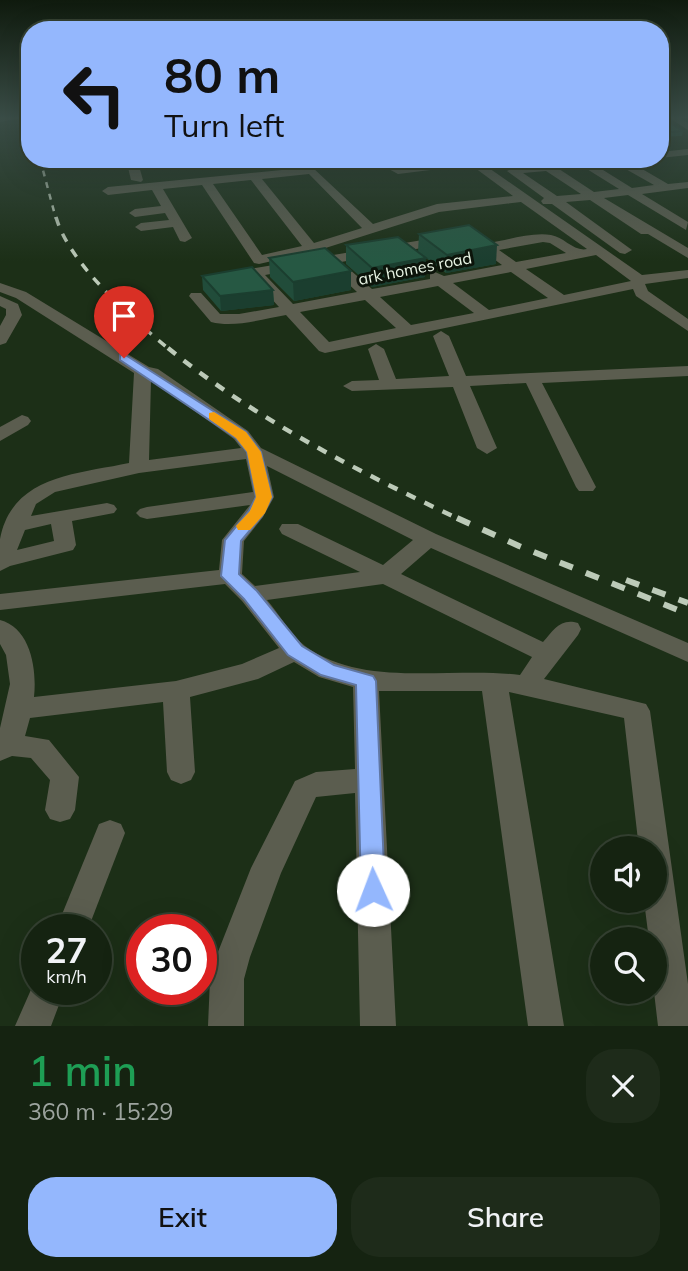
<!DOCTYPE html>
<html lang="en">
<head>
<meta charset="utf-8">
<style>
	:root { --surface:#152311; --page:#1e2b1a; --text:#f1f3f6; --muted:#9da49f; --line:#344031; --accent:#94b7fd }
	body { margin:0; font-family:Mulish,sans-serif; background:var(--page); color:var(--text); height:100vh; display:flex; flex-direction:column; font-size:26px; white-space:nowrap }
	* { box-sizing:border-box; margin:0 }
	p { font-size:23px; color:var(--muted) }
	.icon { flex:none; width:38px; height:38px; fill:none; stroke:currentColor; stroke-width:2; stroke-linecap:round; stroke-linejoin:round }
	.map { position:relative; height:1026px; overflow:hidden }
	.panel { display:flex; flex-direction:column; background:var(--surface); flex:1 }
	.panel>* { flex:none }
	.guide { position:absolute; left:21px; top:21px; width:648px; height:147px; border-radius:28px; box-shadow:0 7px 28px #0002,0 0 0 2px var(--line); background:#94b7fd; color:#111; overflow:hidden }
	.tools { position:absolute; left:590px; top:836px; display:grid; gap:14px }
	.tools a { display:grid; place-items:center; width:77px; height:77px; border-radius:50%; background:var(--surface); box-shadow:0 7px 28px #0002,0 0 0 2px var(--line); font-size:35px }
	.speed { position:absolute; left:21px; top:914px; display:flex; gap:14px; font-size:35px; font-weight:700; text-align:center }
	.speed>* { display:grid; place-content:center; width:91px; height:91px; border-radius:50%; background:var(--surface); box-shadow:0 7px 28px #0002,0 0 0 2px var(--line); line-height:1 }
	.speed small { font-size:18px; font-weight:400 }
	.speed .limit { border:10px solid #d22; background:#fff; color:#111 }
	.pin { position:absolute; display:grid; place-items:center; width:60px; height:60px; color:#fff; margin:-72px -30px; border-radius:50% 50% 50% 0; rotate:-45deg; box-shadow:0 0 7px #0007 }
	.pin .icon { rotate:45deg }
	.me { position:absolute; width:77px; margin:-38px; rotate:358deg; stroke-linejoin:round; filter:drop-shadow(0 0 5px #0008) }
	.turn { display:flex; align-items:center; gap:24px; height:147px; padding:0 28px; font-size:32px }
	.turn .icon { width:91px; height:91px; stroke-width:2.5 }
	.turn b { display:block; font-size:49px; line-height:60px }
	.round { display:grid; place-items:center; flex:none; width:74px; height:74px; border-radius:28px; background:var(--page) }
	.summary { display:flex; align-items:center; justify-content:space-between; height:119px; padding:0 28px }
	h1 { font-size:42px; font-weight:600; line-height:52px; color:#1e9e55 }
	.primary-button { display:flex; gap:14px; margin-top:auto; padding:14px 28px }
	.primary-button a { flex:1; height:80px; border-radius:28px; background:var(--accent); color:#111; font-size:28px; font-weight:600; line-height:80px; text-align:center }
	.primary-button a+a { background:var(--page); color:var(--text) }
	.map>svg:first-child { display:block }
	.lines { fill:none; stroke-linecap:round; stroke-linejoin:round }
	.minor { fill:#5b5d4f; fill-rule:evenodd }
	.rail-far3 { stroke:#bccab8; stroke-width:2.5; stroke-dasharray:6 6; stroke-linecap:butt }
	.rail-far2 { stroke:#bccab8; stroke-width:3.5; stroke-dasharray:9 9; stroke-linecap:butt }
	.rail-far1 { stroke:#bccab8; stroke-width:4.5; stroke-dasharray:10 10; stroke-linecap:butt }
	.rail { stroke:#bccab8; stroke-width:6; stroke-dasharray:14 14; stroke-linecap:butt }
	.wall { fill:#214c3a }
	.shaded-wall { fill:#1b3e2f }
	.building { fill:#265843; stroke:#1b3e2f; stroke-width:2 }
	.route { fill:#94b7fd; stroke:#6077a4; stroke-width:2 }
	.slow { fill:#f59e0b }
	.labels { text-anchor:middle; stroke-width:6; stroke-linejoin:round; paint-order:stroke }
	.far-street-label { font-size:16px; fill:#e8f4e4; stroke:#0c140a }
</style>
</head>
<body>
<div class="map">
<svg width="688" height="1026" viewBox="0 0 688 1026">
	<rect width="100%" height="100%" fill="#1c2f17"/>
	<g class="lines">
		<g class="minor">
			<polygon points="0,117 21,117 22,118 0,122"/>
			<polygon points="668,117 679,117 688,123 688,130"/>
			<polygon points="688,149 688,155 660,158 660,152"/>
			<polygon points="126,159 137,159 143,180 141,182 131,180"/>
			<path d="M464,159H476L642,275L688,270V278L645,284L648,291L688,319V331L636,296L633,289L325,353L319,351L286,315C262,319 235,328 211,322L189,296L191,293H201L220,314H239L279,307L250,275V269L470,232L489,243C508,240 532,232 551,235C564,237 574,252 587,249L521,202L439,212L316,251L259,264L254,263L202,185L163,189L192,238L185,242L180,241L173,227L141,231L135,227L141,223L169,220L165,213L135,217L129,213L135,209L161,206L152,190L108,195L102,191L108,187L312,167L373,224L437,204L513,196L471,165L398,174L376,162L383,159L400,167ZM309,174L362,228L314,243L262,179ZM251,180L302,246L262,255L213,184ZM468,240L502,265L444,276L435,272L430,273V279L372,289L341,262ZM543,242L550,243L566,253L516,262L499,250ZM596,255L631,281L564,295L526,269ZM327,264L357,292L293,304L265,275ZM511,272L548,298L489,310L453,283ZM438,286L474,313L411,325L380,297ZM365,300L396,328L329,342L300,312Z"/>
			<path d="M588,159H625L668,184L688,182V188L642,194L688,222L686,230L628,195L604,198L688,248V258L648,234H641L590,200L566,202L632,250L625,254L620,253L552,204H543L541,201L544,198L507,171L513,168ZM615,163L654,185L632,188L595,165ZM582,166L619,189L594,192L559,169ZM546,171L581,194L557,196L523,173Z"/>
			<path d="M0,283L26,292L149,367L158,369L248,431L261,448L436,534L688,643V662L431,548L401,574L543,642C554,630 560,618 578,623L581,629L578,635L544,679L646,704L650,711L688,984V1026H658L654,992V940H649L644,901H654V849H639L624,718L509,692L564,1026H528L482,691H379L396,1026H360L355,793L316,797L281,873L250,957L244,979V1026H208L210,979L216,957L251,868L295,781L316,772L355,769L353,687L319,677L294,662L258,679L190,697L195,772L191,780L181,784L171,780L167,772L163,702L30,718L25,736L49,740L79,777L75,810L70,819L60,822L50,819L45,810L50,780L31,758L12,756L0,761V728L10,684L6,655L0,644V620C31,628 37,670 34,697L176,681L242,664L279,648L242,601L225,584L0,610V594L219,570L222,540L250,505L147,519L140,517L136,513L140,509L147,507L253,492L246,459L139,473L55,492L36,504L31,516L107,503L114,505L117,509L114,513L72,521L76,545L73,550L10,566L0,571C0,561 0,549 0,539C12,475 78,474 129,463L134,373L16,298L0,292ZM151,380L234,439L241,448L149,460ZM267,466L413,540L383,565L298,524H282L279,529L282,534L360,572L255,586L242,574L244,541L263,517L274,497ZM51,524L54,541L17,550L25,530ZM383,584L532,657L520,675C451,666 364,689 305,646C291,635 279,614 267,600Z"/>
			<polygon points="0,296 18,304 22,315 6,343 0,345 0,326 6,315 6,309 0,306"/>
			<polygon points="441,331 449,336 466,376 688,366 688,376 542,383 596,487 593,491 579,491 576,487 526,383 470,386 497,448 487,454 477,448 453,387 352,391 343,386 352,381 379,380 368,349 376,344 384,349 396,379 449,376 433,336"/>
			<polygon points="22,415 28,417 31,421 28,425 0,441 0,427"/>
			<polygon points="110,820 121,824 125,833 88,929 56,929 99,824"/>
			<polygon points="37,976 37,989 65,989 51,1026 15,1026"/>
		</g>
		<polyline class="rail-far3" points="40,159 56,219"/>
		<path class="rail-far2" d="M56,217C69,264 133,319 170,350"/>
		<path class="rail-far1" d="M168,348C255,419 359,472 461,520"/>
		<g class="rail">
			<polyline points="457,518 519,546 688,614"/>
			<polyline points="626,580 688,603"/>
		</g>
	</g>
	<g class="wall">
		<polygon points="660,117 683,131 682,136 660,137"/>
		<polygon points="419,234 496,264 446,273 418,252"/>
		<polygon points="346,245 425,277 372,287 346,264"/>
		<polygon points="269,258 351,290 294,301 270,277"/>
		<polygon points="202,276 273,290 274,305 221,311 203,290"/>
	</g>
	<g class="shaded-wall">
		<polygon points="497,245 496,264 446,273 447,255"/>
		<polygon points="426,258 425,277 372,287 372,268"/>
		<polygon points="351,271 351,290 294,301 293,282"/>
		<polygon points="273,290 274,305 221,311 220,296"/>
	</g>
	<g class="building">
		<polygon points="660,117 683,131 660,133"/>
		<polygon points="469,225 497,245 447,255 419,234"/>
		<polygon points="398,237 426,258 372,268 346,245"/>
		<polygon points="325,248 351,271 293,282 269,258"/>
		<polygon points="252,267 273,290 220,296 202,276"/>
	</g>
	<linearGradient id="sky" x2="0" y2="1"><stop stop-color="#0f1a0d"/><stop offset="0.45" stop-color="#3a4d47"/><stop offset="1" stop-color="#3a4d47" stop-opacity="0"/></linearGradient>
	<rect width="688" height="261" fill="url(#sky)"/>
	<polygon class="route" points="124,354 246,432 261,452 272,497 262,516 241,541 239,574 257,591 302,646 334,665 373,676 376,681 385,890 382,897 373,900 365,897 361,890 356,685 321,675 288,655 244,599 221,576 225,540 249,511 256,497 247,452 236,438 120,360 120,355"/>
	<polygon class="slow" points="214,412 246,432 261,452 272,497 265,513 250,530 238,530 236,526 250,511 256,497 247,452 236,438 209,419 209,413"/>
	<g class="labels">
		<g class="far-street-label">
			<text transform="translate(415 268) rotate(-11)" y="6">ark homes road</text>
		</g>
	</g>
</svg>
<div class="tools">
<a><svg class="icon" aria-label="sound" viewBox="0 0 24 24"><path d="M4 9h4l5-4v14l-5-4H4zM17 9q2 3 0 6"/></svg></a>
<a><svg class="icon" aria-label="search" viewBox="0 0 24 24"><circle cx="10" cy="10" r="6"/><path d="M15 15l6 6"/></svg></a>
</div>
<div class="speed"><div>27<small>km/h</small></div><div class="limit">30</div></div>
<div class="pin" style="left:124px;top:358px;background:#d93025"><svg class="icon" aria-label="arrive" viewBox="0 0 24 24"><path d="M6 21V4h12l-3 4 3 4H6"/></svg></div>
<svg class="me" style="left:373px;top:890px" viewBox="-20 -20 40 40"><circle r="19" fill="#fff"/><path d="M0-13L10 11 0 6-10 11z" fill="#94b7fd"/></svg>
<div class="guide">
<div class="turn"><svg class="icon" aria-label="left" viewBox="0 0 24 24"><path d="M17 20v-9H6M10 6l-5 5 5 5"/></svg><div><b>80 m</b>Turn left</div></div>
</div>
</div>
<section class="panel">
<div class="summary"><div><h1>1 min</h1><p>360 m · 15:29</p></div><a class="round"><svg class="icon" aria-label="close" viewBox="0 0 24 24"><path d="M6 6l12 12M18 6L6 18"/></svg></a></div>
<div class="primary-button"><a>Exit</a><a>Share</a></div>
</section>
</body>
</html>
